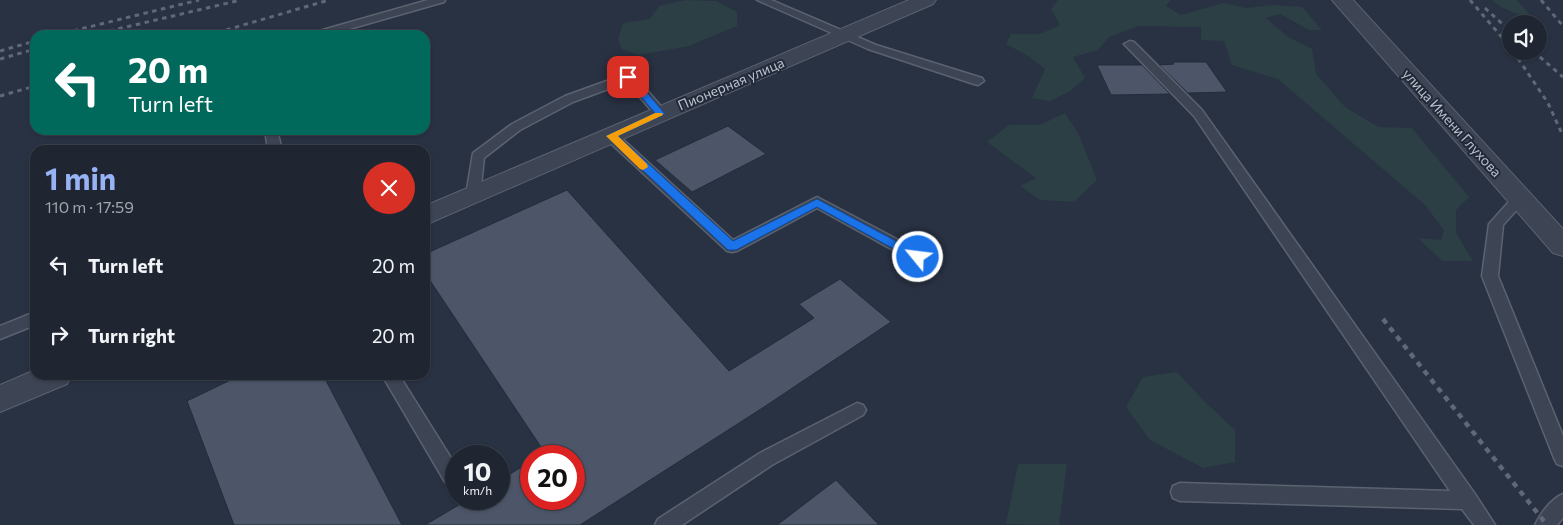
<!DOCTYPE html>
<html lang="en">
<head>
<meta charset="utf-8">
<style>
	:root { --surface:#1f2632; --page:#272e3a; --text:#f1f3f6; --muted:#a1a5ac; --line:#3c434d; --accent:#97b3f5 }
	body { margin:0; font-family:Commissioner,sans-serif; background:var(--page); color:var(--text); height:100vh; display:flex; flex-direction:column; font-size:19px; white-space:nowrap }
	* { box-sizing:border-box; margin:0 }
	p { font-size:16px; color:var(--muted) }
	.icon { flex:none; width:28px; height:28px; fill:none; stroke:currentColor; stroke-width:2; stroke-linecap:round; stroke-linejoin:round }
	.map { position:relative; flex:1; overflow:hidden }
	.sheet { position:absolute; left:30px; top:145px; width:400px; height:235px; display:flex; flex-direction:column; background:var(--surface); border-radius:15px; box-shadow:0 1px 4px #0004,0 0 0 1px var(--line) }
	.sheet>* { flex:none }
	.guide { position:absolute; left:30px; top:30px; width:400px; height:105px; border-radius:15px; box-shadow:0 1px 4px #0004,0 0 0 1px var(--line); background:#00695c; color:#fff; overflow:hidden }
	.tools { position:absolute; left:1502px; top:15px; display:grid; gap:10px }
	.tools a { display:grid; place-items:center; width:45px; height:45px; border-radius:50%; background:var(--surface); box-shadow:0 1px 4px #0004,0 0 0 1px var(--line); font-size:25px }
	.speed { position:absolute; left:445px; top:445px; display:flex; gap:10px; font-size:25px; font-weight:700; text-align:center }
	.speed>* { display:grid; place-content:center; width:65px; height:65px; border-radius:50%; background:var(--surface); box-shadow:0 1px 4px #0004,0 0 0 1px var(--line); line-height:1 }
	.speed small { font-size:12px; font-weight:400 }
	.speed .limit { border:8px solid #d22; background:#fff; color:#111 }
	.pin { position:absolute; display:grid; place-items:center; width:42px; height:42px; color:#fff; margin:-21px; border-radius:10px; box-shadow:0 2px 8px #0006 }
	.me { position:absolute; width:55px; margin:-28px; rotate:299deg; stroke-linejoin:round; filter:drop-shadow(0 0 4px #0008) }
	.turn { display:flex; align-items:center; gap:18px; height:105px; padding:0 15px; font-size:22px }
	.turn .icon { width:65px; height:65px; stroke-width:2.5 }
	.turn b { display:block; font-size:35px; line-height:42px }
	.round { display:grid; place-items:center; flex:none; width:52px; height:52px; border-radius:26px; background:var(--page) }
	.headline { display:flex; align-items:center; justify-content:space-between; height:85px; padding:0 15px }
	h1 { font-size:30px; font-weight:700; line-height:38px; color:var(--accent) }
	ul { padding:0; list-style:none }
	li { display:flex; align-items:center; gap:15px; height:70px; padding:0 15px }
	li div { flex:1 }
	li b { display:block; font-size:19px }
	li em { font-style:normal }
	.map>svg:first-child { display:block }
	.green { fill:#2b3f44 }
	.building { fill:#4d5669; stroke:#242b3a }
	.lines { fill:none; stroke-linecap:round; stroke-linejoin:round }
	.service-casing { stroke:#5b6270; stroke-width:3 }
	.minor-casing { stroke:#5b6270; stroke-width:2 }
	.service { fill:#3d4453; fill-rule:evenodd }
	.minor { fill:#3d4453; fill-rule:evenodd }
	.rail-far1 { stroke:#5f6879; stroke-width:3; stroke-dasharray:4.5 4.5; stroke-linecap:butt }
	.rail { stroke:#5f6879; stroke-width:4.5; stroke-dasharray:5.5 5.5; stroke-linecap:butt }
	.route { fill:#1a73e8; stroke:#114b97 }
	.slow { fill:#f59e0b }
	.labels { text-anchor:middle; stroke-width:4; stroke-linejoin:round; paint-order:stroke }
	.street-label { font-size:14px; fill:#bac0cc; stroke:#222938 }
</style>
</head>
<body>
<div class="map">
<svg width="1563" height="525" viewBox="0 0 1563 525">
	<rect width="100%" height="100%" fill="#293243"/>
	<g class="green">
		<polygon points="685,0 716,1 737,12 737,26 689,46 638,55 622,49 618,39 623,23 650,19 659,6"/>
		<polygon points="1058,0 1170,0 1166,6 1181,15 1224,3 1246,8 1273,5 1302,7 1322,30 1309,30 1280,14 1266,18 1288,37 1312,49 1316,74 1345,107 1378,127 1412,128 1469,197 1456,210 1456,233 1473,261 1442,261 1418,238 1441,240 1444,230 1425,205 1278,79 1232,65 1224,41 1201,40 1201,27 1139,26 1109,37 1098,50 1073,57 1085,78 1070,91 1050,101 1032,98 1045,69 1028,56 1006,44 1011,34 1040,34 1060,25 1051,9"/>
		<polygon points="1492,0 1517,0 1536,22 1501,7"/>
		<polygon points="1065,113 1078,133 1097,180 1074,202 1040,200 1020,186 1036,178 987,142 1009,125 1040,125"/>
		<polygon points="1177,372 1205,402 1235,430 1235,462 1203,468 1150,440 1126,407 1143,377"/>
		<polygon points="1018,464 1067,464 1059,525 1006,524"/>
	</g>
	<g class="building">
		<polygon points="1173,62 1206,62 1227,92 1188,93 1159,65 1174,64"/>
		<polygon points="1097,65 1142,65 1170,94 1111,95"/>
		<polygon points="728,126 766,154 692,192 655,160"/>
		<polygon points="567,190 729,371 814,318 799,304 840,279 891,322 764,407 580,525 425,525 469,499 499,499 499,481 531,461 531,499 574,499 574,456 539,456 545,453 425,273 425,254"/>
		<polygon points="241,375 323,375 402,525 234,525 187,401"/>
		<polygon points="836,480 879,525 777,525"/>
	</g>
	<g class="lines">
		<defs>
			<g id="service">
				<polygon points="428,0 445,0 444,2 328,35 310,35 312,33"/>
				<polygon points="757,0 771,0 876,45 982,78 984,81 978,85 974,84 868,49"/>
				<polygon points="1130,41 1134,42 1202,110 1475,494 1495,525 1474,525 1462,509 1180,501 1173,498 1171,492 1173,486 1180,483 1450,491 1194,116 1126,46 1124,44"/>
				<polygon points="629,73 633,74 665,111 667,114 665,117 657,117 627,82 573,102 520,130 484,158 480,195 478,198 468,198 466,195 473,153 512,124 565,96"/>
				<polygon points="265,130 277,130 282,150 268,150"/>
				<polygon points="611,132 616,133 733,240 817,197 923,253 925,257 923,261 918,262 913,261 817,208 737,251 732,252 727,251 606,139 605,136"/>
				<polygon points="1520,193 1525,195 1527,198 1503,225 1498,276 1563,436 1563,466 1557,464 1554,458 1482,276 1489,224 1515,195"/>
				<polygon points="35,312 35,325 0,339 0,326"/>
				<polygon points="382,375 399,375 456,466 456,483 452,484 445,482"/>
				<polygon points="857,403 863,405 866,410 863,415 772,465 682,525 655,525 658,519 760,453"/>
				<path d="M1563,494V518L1557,525H1535C1540,514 1551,499 1563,494Z"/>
			</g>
			<g id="minor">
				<polygon points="909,0 936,0 933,4 425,225 425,206"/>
				<polygon points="1332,0 1353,0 1563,229 1563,256 1553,253"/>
				<polygon points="35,370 35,375 71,375 67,384 0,412 0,385"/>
			</g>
		</defs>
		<use href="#service" class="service-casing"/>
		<use href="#minor" class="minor-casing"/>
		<use href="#service" class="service"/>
		<use href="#minor" class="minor"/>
		<g class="rail-far1">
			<polyline points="1470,0 1511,48"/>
			<polyline points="1541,0 1563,26"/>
			<polyline points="1485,8 1511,32"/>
			<polyline points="56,35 199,0"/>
			<polyline points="92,35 241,0"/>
			<polyline points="209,35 329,0"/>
			<polyline points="0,51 35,41"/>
			<polyline points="1513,51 1548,103 1563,136"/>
			<polyline points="1533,51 1563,77"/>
			<polyline points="0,59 35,49"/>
			<polyline points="0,96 35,86"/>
		</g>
		<polyline class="rail" points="1383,319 1547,525"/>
	</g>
	<polygon class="route" points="628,74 632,75 665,114 618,136 733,241 817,199 922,255 924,257 922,260 914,260 817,207 736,250 728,250 606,136 655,113 624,77"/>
	<polygon class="slow" points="655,113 662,113 663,115 618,136 647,164 648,167 643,170 640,169 606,136"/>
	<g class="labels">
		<g class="street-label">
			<text transform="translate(731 84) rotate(-23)" y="5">Пионерная улица</text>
			<text transform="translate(1452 123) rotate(48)" y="5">улица Имени Глухова</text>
		</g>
	</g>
</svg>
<div class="tools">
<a><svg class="icon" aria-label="sound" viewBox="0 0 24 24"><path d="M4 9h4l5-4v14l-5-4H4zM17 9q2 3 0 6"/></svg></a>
</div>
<div class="speed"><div>10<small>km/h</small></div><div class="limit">20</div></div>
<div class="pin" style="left:628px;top:77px;background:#d93025"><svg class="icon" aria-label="arrive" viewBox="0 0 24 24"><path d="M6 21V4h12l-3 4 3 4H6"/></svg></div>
<svg class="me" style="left:918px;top:257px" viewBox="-20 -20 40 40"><circle r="17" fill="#1a73e8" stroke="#fff" stroke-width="3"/><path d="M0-11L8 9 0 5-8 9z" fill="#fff"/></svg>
<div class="guide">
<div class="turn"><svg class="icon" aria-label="left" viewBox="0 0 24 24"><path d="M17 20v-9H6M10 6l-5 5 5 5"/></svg><div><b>20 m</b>Turn left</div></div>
</div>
<section class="sheet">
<div class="headline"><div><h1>1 min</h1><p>110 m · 17:59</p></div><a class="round" style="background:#d93025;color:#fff"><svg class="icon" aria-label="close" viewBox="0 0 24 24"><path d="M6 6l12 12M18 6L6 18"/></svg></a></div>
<ul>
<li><svg class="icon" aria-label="left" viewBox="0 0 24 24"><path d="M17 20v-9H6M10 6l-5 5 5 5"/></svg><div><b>Turn left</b></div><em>20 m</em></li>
<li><svg class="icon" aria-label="right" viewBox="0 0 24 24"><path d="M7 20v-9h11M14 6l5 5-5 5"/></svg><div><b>Turn right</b></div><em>20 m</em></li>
</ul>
</section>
</div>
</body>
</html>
